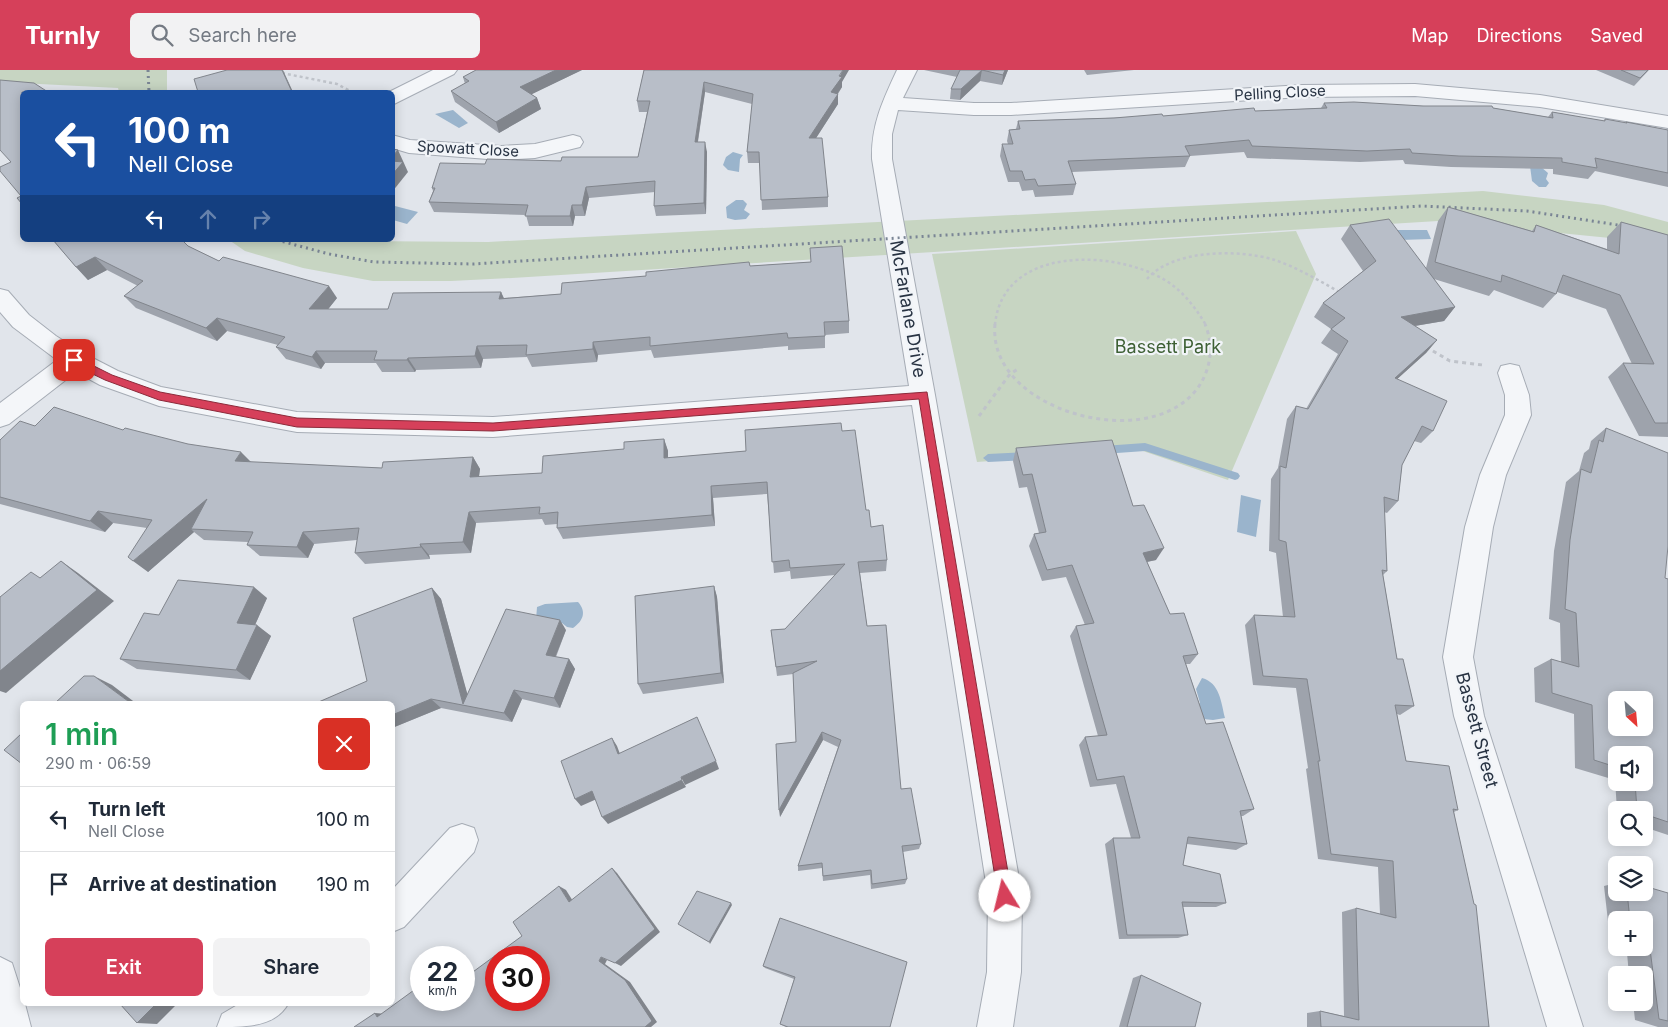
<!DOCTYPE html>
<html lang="en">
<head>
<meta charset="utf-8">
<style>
	:root { --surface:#fff; --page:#f2f2f3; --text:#1f2937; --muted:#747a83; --line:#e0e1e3; --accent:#d6405a }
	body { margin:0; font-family:Inter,sans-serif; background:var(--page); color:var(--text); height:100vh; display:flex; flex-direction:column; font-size:19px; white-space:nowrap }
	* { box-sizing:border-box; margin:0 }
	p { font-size:16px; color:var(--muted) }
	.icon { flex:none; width:28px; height:28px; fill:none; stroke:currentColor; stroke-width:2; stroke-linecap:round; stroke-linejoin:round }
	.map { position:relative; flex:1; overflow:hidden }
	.details { position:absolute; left:20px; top:631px; width:375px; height:305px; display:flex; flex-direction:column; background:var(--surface); border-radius:8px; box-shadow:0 2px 12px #0003 }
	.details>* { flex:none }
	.hud { position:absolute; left:20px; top:20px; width:375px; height:152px; border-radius:8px; box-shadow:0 2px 12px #0003; background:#1a4fa0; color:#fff; overflow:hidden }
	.needle { width:32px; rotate:154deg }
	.tools { position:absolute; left:1608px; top:621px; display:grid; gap:10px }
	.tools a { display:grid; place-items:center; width:45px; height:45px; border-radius:8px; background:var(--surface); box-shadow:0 2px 12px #0003; font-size:25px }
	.speed { position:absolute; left:410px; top:876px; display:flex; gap:10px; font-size:25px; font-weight:700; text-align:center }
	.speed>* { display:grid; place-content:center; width:65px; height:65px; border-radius:50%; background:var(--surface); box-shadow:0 2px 12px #0003; line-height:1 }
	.speed small { font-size:12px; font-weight:400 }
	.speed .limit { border:8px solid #d22; background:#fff; color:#111 }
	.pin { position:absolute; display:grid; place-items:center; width:42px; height:42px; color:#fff; margin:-21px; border-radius:10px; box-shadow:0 2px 8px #0006 }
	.me { position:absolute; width:55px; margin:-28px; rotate:351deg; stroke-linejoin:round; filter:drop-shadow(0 0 4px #0008) }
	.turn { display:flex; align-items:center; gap:18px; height:105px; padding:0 25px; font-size:22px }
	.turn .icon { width:65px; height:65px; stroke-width:2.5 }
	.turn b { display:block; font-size:35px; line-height:42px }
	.lanes { display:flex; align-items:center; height:48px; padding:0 25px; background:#0003; justify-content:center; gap:25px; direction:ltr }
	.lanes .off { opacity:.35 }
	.round { display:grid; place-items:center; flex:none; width:52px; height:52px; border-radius:8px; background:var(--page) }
	.headline { display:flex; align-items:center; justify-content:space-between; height:85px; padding:0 25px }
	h1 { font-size:30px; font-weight:600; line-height:38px; color:#1e9e55 }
	.button { display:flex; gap:10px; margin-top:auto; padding:10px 25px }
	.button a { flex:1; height:58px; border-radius:8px; background:var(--accent); color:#fff; font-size:20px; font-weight:600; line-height:58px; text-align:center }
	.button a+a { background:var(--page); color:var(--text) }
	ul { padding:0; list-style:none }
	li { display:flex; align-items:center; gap:15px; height:65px; padding:0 25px; border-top:1px solid var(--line) }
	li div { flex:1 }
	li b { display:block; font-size:19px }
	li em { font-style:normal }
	header { display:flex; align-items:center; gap:30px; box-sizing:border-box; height:70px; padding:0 25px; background:var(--accent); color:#fff }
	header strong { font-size:24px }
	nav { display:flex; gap:28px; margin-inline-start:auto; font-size:18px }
	.search { width:350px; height:45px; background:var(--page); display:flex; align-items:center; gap:12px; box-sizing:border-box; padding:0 18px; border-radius:8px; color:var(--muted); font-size:19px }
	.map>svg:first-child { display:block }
	.green { fill:#c7d5c2 }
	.water { fill:#9ab4cc }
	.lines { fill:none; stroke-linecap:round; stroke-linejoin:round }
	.stream { fill:#9ab4cc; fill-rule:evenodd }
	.minor-casing { stroke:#a6acb5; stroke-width:2 }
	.path-far1 { stroke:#bfc3ca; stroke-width:2.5; stroke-dasharray:3 3; stroke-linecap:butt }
	.path { stroke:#bfc3ca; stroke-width:3; stroke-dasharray:4 4; stroke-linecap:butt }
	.minor { fill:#f4f6f9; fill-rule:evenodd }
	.rail { stroke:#7a8595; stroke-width:3; stroke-dasharray:2 4; stroke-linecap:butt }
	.wall { fill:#9ea3ac; fill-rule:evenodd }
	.shaded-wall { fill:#81858c }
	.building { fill:#b8bec8; stroke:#81858c; fill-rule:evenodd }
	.route { fill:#d6405a; stroke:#8b2a3a }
	.labels { text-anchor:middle; stroke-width:4.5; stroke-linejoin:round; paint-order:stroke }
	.far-street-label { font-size:15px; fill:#283343; stroke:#f1f4f8 }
	.street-label { font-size:18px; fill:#283343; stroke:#f1f4f8 }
	.park-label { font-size:18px; fill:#3e6035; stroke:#f1f4f8 }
</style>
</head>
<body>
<header>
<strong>Turnly</strong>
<div class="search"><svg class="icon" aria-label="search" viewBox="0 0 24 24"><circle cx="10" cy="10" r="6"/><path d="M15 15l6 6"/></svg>Search here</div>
<nav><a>Map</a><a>Directions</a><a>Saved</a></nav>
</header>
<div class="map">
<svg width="1668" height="957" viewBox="0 0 1668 957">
	<rect width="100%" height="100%" fill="#e1e5eb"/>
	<g class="green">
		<polygon points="0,0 167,0 167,22 119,22 118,18 0,12"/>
		<polygon points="1483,121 1604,135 1668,152 1668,182 1610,168 1438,151 512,208 451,211 373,211 303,198 245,181 229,170 488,172"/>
		<polygon points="1296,161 1316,204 1228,410 1140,380 977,392 932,184"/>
	</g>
	<g class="water">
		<polygon points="453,40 468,53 459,58 435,44"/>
		<polygon points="733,82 743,85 740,89 739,102 728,100 723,95 726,87"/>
		<polygon points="1530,96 1541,97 1548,103 1546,109 1549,113 1546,117 1539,117 1532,111"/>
		<polygon points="736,130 743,130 747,134 744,140 750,144 746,149 735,150 727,148 726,137"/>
		<polygon points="395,136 418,142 407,154 393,150 393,138"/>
		<polygon points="1396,160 1427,160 1431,169 1400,170"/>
		<polygon points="1241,425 1261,430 1256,467 1237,462"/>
		<path d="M578,532C587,542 583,551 573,558L567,557L562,553L536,550L537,537L545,534Z"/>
		<path d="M1202,608C1220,613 1221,632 1225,648L1213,650L1194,648V638L1200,633L1196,619Z"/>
	</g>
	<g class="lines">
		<g class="stream">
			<polygon points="1145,373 1238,403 1240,406 1238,409 1235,410 1145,381 1103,384 1098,380 1103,376"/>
			<polygon points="1026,382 1031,386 1026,390 988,392 983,388 988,384"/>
		</g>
		<defs>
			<g id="minor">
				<polygon points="433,0 457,0 454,4 392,35 392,22 389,22"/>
				<path d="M897,0H917L903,28L974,33H1011L1302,15L1415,14L1540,25L1668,46V58L1540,37L1415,26L1302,27L1011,45H974L898,40L892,64V89L935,325L1022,826L1021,902L1013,957H977L987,902L988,826L912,335L493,367L297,362L159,336L100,315L76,302L9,354L0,357V333L57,290L13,257L0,242V219L8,221L29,245L56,266L83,283L118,301L161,317L297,342L493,347L909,316L872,89C871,55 883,30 897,0Z"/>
				<polygon points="392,65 410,70 501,76 535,74 573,65 580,67 583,72 580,77 535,88 501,90 409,83 392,78"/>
				<polygon points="1510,294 1519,296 1529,325 1531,345 1506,405 1493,457 1473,587 1484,646 1583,957 1547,957 1454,646 1443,587 1465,457 1480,405 1505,345 1505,325 1498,303 1501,296"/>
				<polygon points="462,754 474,758 478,770 474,782 404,857 392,862 392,820 450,758"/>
				<polygon points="0,887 12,893 22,924 22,934 25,934 31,957 0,957"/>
				<path d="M239,934H288C275,957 246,957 217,957L222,944Z"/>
			</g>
		</defs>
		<use href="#minor" class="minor-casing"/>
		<g class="path-far1">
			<polyline points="282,3 337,14 352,22"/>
			<path d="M1147,209C1173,179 1239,179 1275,190C1298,198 1320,211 1341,223"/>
			<path d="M995,255C1002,176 1113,179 1165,210C1183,221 1195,237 1206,255"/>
		</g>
		<g class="path">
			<path d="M995,254C986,346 1169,390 1205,305C1212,288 1212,271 1205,254"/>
			<polyline points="1426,277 1450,291 1483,295"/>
			<polyline points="979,346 1010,304 1018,299"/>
		</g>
		<use href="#minor" class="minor"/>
		<g class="rail">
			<polyline points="148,0 149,22"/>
			<polyline points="277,170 329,184 374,192 473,194 1422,136 1527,141 1631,157"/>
		</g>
	</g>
	<g class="wall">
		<polygon points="476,0 582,0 531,24 537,28 541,39 499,63 455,32 451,21 465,14 463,7"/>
		<polygon points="644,0 842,12 842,17 838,24 838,34 816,68 828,127 828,137 762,140 760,93 748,93 747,82 752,34 705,22 698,72 707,82 706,144 656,146 654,136 655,122 589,128 585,146 575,146 573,156 529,156 526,145 434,142 429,132 433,121 432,118 485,94 638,87 647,42 639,42 637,31"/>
		<polygon points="924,0 1008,0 1002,15 980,11 960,30 950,29 951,19 957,7"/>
		<polygon points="1084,0 1134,0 1087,5"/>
		<polygon points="1596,0 1649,0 1634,16"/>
		<polygon points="1324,33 1493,38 1548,47 1552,42 1604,51 1605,49 1625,53 1626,52 1668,60 1668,117 1595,101 1588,109 1553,104 1553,99 1451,97 1405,94 1403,90 1360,92 1247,88 1244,82 1190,86 1185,97 1072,102 1076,114 1073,125 1035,127 1033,120 1022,121 1019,112 1008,112 1000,86 1002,74 1008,74 1007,71 1009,60 1016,59 1018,51 1163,46 1255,41 1321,38"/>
		<polygon points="1448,137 1532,161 1536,155 1607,179 1607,167 1621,152 1668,165 1668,367 1639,366 1608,307 1623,293 1632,294 1606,239 1557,222 1556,224 1543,238 1494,220 1489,226 1434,209 1455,237 1444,251 1415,256 1437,270 1426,283 1397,309 1433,361 1421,373 1414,371 1402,395 1398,431 1387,443 1384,442 1387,501 1383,505 1397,589 1414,636 1400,645 1397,644 1406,691 1458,740 1454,742 1489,957 1307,957 1307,943 1320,941 1344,946 1342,842 1356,838 1380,844 1378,797 1318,789 1306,699 1308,698 1296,618 1253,615 1245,555 1254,545 1283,547 1276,483 1269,481 1271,409 1278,398 1287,349 1296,336 1306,339 1338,284 1321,273 1331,259 1314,247 1323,233 1363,201 1341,169 1350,155 1426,198 1438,151"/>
		<polygon points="53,170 188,176 219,191 337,228 328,239 388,239 501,222 504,228 561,224 646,206 750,196 811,192 810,178 849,251 849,263 825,265 825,278 788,280 788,276 654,288 651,280 598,285 597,292 532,297 527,287 483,289 481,298 416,300 415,302 382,302 376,293 325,293 321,299 286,289 276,277 278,275 227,261 217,271 136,238 124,226 138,216 107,200 88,210 76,197"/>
		<polygon points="35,356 123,360 251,392 382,398 473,387 480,399 479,407 542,403 624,379 664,369 668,381 668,388 746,381 842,361 871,457 887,490 886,501 860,503 867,556 901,719 921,774 919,779 903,782 907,809 905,814 871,819 870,805 823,811 822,798 798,801 798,796 838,677 823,670 780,747 796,672 793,604 777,606 771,560 785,559 835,505 791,509 790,501 774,503 767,424 713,428 715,456 563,469 557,458 557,454 545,455 542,449 476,453 471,483 429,485 430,489 365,494 355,483 357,470 314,474 308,488 260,486 247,475 248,472 204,470 194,462 148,502 147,458 113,453 105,462 0,434 0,370"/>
		<path d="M1606,358L1665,508L1668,509V765L1644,757V740H1617L1615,710L1575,698L1574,644L1535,632L1534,598L1551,589L1561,592L1560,553L1549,549L1554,481L1566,412L1579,401L1584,383L1589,379L1591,371ZM1616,685L1644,712H1616Z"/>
		<polygon points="1016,378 1133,436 1156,490 1147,492 1170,544 1198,584 1190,594 1186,594 1206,654 1254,739 1243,746 1241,746 1247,774 1236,780 1187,774 1183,795 1226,833 1216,837 1183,837 1188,865 1178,868 1119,869 1105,774 1113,768 1131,768 1116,714 1090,717 1079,675 1085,667 1098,666 1070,566 1076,556 1085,555 1066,507 1042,511 1029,476 1034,464 1039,463 1027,417 1019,418 1013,391"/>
		<polygon points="714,516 717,527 724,613 643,624 638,614"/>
		<polygon points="432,518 441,529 467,624 566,560 556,587 569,589 575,599 560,638 522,629 512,652 441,638 392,658 392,634 367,611"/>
		<polygon points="267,528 255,555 271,566 250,610 137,599 120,589 159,545"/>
		<path d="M1616,813V822L1668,823V957H1658L1635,950L1633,932H1644V905H1629L1627,883L1611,878L1604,816ZM1616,850H1644V878H1616Z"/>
		<polygon points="780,848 890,957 786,957 780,954 794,909 765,898 763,896"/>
		<polygon points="1141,905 1195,957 1119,957 1133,908"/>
	</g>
	<g class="shaded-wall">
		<polygon points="282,0 283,0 293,22 292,22"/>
		<polygon points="556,0 582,0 524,28 520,17"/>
		<polygon points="843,0 849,0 842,12 842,17 831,33 831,22"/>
		<polygon points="982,0 980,11 960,30 961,19"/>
		<polygon points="1005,0 1008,0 1002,15 1003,5"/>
		<polygon points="704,12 705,22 696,83 695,72"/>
		<polygon points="838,24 838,34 809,79 809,68"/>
		<polygon points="537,28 541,39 499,63 496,52"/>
		<polygon points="705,72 707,82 706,144 704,133"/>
		<polygon points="398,80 408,102 392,122 392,87"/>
		<polygon points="586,117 589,128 585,146 582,135"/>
		<polygon points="572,135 575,146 573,156 570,146"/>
		<polygon points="95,187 107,200 88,210 76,197"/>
		<polygon points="329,216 337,228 318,252 309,239"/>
		<polygon points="501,222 506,234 499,229"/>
		<polygon points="1455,237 1444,251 1390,260 1401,247"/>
		<polygon points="217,248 227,261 217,271 206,258"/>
		<polygon points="1437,270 1426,283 1384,321 1395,308"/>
		<polygon points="593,272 598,285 597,292 593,279"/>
		<polygon points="477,276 483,289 481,298 475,286"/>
		<polygon points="316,281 325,293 321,299 312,287"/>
		<polygon points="408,288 416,300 415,302 407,290"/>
		<polygon points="664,369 668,381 668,400 664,388"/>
		<polygon points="241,382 253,394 235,391"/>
		<polygon points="473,387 480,399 477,419 470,407"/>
		<polygon points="711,416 713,428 715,456 712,445"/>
		<polygon points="207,429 191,459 194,462 148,502 133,491"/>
		<polygon points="98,441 113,453 105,462 90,451"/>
		<polygon points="469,442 476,453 471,483 463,472"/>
		<polygon points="303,462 314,474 308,488 297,477"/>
		<polygon points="420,474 429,485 430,489 421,477"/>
		<polygon points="1164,478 1156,490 1136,494 1143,483"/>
		<polygon points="61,491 78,503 114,531 6,623 0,621 0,601"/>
		<polygon points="714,516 717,527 724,613 721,603"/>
		<polygon points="254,517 267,528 251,564 237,553"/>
		<polygon points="432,518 441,529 471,637 463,634"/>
		<polygon points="560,550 566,560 552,595 546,585"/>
		<polygon points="257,555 271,566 250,610 236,600"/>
		<polygon points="569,589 575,599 560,638 554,628"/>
		<polygon points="94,606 112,615 137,634 132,634"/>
		<polygon points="514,620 522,629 512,652 504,643"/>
		<polygon points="431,629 441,638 392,658 392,645"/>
		<polygon points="822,662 823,670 780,747 779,740"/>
		<polygon points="612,668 617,676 623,692 618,684"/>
		<polygon points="716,691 719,699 685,715 681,707"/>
		<polygon points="682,710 686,717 608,754 602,747"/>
		<polygon points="592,721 599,728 581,736 575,729"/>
		<polygon points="612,798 617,803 660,862 621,896 615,893"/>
		<polygon points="559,816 566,820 576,836 569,832"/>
		<polygon points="731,833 732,835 710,874 709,872"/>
		<polygon points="601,887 607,890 605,894 630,912 657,952 651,957 645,957 599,891"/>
		<polygon points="464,891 467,892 476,910 466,907 464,902"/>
		<polygon points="156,934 177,934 157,954 137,953"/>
		<polygon points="375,943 387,944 377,947"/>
	</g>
	<g class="building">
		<polygon points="227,0 282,0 292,22 198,22 194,9"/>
		<polygon points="476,0 556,0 520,17 537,28 496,52 451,21 469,11 463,7"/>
		<polygon points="644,0 843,0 839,6 842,7 831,22 838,24 809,68 822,68 828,127 761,130 759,82 747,82 753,24 704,12 695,72 705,72 704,133 654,136 655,111 586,117 582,135 572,135 570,146 525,146 528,135 429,132 435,118 432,118 440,93 485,94 487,89 561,91 562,87 638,87 650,31 637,31"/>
		<polygon points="960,0 1005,0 1003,5 982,0 961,19 951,19"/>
		<polygon points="1621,0 1648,0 1640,8"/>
		<polygon points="0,10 34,13 48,22 22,22 22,134 17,128 21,126 0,101 0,97 11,92 0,80"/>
		<polygon points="1354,32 1423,36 1492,36 1493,38 1553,48 1552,42 1605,51 1605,49 1627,53 1626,52 1668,60 1668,103 1595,88 1597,98 1562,92 1562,88 1459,86 1412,83 1410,79 1367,81 1252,76 1249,70 1185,76 1190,86 1068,91 1076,114 1038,116 1035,109 1025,110 1022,101 1010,101 1002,74 1013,74 1009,60 1020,59 1018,51 1114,48 1162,44 1163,46 1254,38 1255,41 1327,38 1324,33"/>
		<polygon points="392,79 398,80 392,87"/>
		<polygon points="392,91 403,92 392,105"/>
		<polygon points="1448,137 1534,162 1536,155 1619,184 1621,152 1668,165 1668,353 1655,353 1623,293 1654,294 1620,225 1563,205 1556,224 1502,205 1501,212 1435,192"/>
		<polygon points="1389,149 1455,237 1401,247 1437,270 1395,308 1447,331 1433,361 1422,356 1402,395 1398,431 1384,427 1387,501 1382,500 1397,589 1403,589 1414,636 1395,635 1406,691 1449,696 1458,740 1453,739 1474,834 1476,835 1489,957 1321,957 1320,941 1359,950 1356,838 1396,848 1393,791 1331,784 1318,691 1320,691 1307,609 1263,606 1254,545 1295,547 1286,472 1279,470 1280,396 1286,398 1296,336 1308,339 1348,271 1331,259 1345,248 1323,233 1376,191 1350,155"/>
		<polygon points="53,170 182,170 188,176 219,191 223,187 329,216 309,239 388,239 393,223 501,222 499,229 561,224 562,213 646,206 646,202 749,192 750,196 811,192 810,178 842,176 849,251 824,252 825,266 788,268 787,263 650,276 650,267 593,272 593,279 526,285 527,275 477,276 475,286 408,288 407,290 374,290 377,281 316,281 312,287 276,277 285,267 217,248 206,258 124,226 143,211 95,187 76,197"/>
		<polygon points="54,337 123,360 125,358 188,374 241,382 235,391 382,398 383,392 473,387 470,407 542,403 543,386 624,379 624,372 664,369 664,388 746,381 745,360 841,353 842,361 855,360 866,440 869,440 871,457 883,455 887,490 858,492 867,556 886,555 901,719 911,718 921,774 902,776 907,809 872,814 871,800 823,806 822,793 798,796 841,670 822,662 779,740 776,674 796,672 793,603 817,591 776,597 771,560 785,559 845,494 790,498 789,490 772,492 767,412 711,416 712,445 557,458 558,442 539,444 540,437 469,442 463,472 420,474 421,477 355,483 359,458 303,462 297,477 247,475 253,462 191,459 207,429 133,491 128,487 152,450 98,441 90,451 0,427 0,370 20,351 35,356"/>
		<path d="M1606,358L1668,383V476L1665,508L1668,509V752L1644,744V740H1637L1635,712H1644V685H1616V697L1594,690L1592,635L1552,623L1551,589L1579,597L1576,543L1565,539L1570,470L1581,399L1591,403L1599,370L1603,372ZM1616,630H1644V658H1616Z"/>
		<polygon points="1112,370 1133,436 1144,435 1164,478 1143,483 1170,544 1184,543 1198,584 1183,586 1206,654 1223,652 1254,739 1240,741 1247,774 1188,767 1183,795 1220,804 1226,833 1182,832 1188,865 1127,865 1113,768 1140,768 1124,706 1097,710 1085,667 1107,665 1076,556 1094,553 1072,495 1047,500 1034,464 1046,462 1032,404 1023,405 1016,378"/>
		<polygon points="61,491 97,520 0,601 0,527 31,502 40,508"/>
		<polygon points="178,510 254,517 237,553 257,555 236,600 120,589 144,543 159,545"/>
		<polygon points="714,516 721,603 638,614 635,526"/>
		<polygon points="432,518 463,634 506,539 560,550 546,585 569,589 554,628 514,620 504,643 431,629 392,645 392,634 314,634 367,611 353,548"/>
		<polygon points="84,606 94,606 132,634 54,634"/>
		<polygon points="697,647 716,691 681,707 682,710 602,747 592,721 575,729 561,691 612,668 618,684"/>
		<polygon points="22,663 22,694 4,680"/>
		<path d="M612,798L655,859L615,893L601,887L599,891L625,910L652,951L645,957H354L375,943L377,947L421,915V930H464V902L466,907L522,866L513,852L559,816L569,832ZM496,888H539V930H496Z"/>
		<polygon points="1644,816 1668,823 1668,951 1659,949 1650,879 1644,877 1644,850 1630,850 1627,822 1644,822"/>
		<polygon points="697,821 731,833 709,872 678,854"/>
		<polygon points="780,848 907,892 890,957 788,957 780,954 795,907 763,896"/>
		<polygon points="1141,905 1201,933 1195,957 1127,957"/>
		<polygon points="120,934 156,934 137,953"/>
	</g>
	<polygon class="route" points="74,286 112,305 160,322 297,348 493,353 927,322 1012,826 1010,831 1005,833 1000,831 998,826 919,329 493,361 297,357 159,330 105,310 70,293 69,290"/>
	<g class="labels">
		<g class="far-street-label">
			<text transform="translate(1280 23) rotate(-3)" y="5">Pelling Close</text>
			<text transform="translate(468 79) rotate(3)" y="5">Spowatt Close</text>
		</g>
		<g class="street-label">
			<text transform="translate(908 239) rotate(80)" y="6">McFarlane Drive</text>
			<text transform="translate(1477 660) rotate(75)" y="6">Bassett Street</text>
		</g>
		<g class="park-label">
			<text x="1168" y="283">Bassett Park</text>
		</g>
	</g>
</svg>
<div class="tools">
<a><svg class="needle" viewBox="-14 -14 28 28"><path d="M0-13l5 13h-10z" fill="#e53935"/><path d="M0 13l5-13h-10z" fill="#747a83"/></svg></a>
<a><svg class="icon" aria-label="sound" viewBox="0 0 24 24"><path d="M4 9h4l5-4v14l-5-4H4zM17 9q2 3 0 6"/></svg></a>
<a><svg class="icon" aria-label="search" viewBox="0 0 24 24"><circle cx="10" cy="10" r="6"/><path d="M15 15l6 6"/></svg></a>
<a><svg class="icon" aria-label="layers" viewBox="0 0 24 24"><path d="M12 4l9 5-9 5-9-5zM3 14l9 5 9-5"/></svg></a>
<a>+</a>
<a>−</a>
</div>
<div class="speed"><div>22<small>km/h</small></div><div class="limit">30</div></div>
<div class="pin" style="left:74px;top:290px;background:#d93025"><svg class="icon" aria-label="arrive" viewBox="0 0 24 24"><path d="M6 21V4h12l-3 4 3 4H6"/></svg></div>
<svg class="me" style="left:1005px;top:826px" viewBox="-20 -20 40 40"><circle r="19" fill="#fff"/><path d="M0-13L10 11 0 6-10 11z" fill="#d6405a"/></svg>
<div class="hud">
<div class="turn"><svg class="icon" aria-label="left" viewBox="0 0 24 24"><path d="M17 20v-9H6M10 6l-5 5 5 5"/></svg><div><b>100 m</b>Nell Close</div></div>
<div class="lanes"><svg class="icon" aria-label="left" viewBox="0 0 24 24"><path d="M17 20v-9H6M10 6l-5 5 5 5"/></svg><svg class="icon off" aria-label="ahead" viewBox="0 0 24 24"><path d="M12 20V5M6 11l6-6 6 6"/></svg><svg class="icon off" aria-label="right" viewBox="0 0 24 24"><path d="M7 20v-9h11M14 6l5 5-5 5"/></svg></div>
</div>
<section class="details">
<div class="headline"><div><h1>1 min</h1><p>290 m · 06:59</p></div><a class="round" style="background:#d93025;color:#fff"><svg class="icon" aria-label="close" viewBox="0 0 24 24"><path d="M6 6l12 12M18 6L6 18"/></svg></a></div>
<ul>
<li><svg class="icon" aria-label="left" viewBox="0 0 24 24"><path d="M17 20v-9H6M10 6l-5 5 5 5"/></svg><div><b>Turn left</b><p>Nell Close</p></div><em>100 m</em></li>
<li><svg class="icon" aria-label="arrive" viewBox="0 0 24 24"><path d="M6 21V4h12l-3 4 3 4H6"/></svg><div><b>Arrive at destination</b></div><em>190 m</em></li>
</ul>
<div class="button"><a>Exit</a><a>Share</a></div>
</section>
</div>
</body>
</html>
